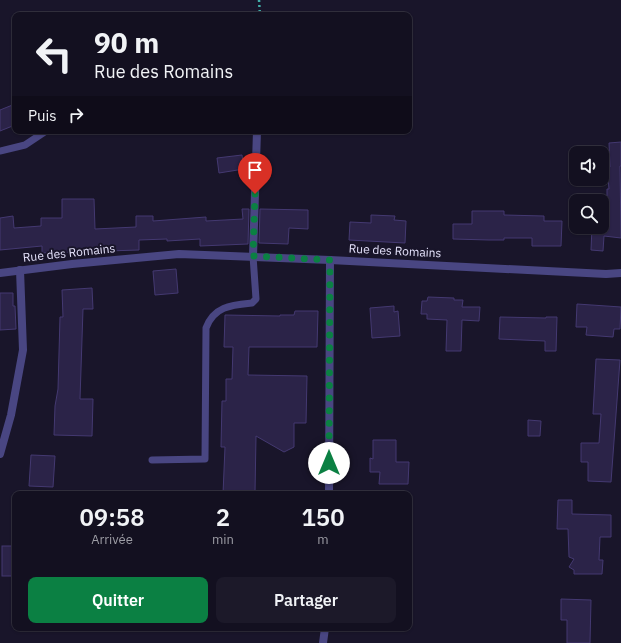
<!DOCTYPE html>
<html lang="fr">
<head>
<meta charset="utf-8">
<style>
	:root { --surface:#131020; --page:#1c1929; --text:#f1f3f6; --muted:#9d9da5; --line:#32303e; --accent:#0b8043 }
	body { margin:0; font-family:"IBM Plex Sans",sans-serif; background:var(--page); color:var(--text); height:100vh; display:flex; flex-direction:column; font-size:15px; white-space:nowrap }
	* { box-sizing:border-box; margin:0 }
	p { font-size:13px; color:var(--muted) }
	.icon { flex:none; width:22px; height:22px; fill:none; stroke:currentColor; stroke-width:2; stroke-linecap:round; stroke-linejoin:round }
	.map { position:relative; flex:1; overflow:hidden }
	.panel { position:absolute; left:12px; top:491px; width:400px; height:140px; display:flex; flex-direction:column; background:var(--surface); border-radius:8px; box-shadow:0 1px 3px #0004,0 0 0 1px var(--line) }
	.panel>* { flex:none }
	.top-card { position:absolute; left:12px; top:12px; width:400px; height:122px; border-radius:8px; box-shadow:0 1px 3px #0004,0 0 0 1px var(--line); background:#131020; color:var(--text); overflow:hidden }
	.fabs { position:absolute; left:569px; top:146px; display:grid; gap:8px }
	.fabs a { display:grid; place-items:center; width:40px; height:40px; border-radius:8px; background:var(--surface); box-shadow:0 1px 3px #0004,0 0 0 1px var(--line); font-size:20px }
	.pin { position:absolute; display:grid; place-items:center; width:34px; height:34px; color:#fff; margin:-41px -17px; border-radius:50% 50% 50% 0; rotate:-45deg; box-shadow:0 0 4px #0007 }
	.pin .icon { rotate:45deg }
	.me { position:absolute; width:44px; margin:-22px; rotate:0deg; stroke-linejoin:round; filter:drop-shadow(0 0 3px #0008) }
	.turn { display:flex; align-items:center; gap:14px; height:84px; padding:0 16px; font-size:18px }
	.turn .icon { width:52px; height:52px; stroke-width:2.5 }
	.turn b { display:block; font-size:28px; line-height:34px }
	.then { display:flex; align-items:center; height:38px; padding:0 16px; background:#0003; gap:8px; font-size:15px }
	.eta { display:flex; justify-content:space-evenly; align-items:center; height:68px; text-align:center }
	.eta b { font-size:24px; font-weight:600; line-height:28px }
	.action { display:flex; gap:8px; margin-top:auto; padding:8px 16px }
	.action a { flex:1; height:46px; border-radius:8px; background:var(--accent); color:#fff; font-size:16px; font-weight:600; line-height:46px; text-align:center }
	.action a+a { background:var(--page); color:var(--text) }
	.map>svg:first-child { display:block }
	.building { fill:#2b2348; stroke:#443971 }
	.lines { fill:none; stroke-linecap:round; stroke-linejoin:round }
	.path { stroke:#42afa9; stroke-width:2.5; stroke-dasharray:2 3; stroke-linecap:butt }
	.lane { stroke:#494682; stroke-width:7 }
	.street { stroke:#494682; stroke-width:8 }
	.route { stroke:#0b8043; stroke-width:7; stroke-dasharray:0 12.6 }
	.labels { text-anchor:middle; stroke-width:4; stroke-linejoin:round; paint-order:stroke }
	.street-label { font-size:12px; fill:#e5e2fb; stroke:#19152a }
</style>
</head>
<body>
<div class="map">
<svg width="621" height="643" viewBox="0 0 621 643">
	<rect width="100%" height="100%" fill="#19152a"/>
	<g class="building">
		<polygon points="15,104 15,125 0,131 0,110"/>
		<polygon points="621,142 621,166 620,166 621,238 604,236 603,251 591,250 592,227 602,227 602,195 607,196 607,189 609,189 607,167 610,167 609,143"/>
		<polygon points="242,155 244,169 219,173 217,158"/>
		<polygon points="62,199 94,199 95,229 136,227 136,216 153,216 153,221 206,217 206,221 243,219 242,209 249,209 248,244 200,246 200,239 167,241 167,239 139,240 139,250 42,253 42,246 0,250 0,218 13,216 14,228 41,226 41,218 62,218"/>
		<polygon points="260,209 308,210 308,229 289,228 288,244 259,243"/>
		<polygon points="472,211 504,211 504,215 544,216 544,221 562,221 561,246 532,246 532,238 504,238 504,240 489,240 453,239 453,224 472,224"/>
		<polygon points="371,215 395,216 394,220 406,221 405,243 349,240 350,222 371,223"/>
		<polygon points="176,269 178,293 155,295 153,271"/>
		<polygon points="92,288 93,309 83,309 80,399 93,399 92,436 54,435 55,406 58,389 60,317 63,317 62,290"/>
		<polygon points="0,293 13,293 13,306 15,306 16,329 0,330"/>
		<polygon points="428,297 454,298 454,300 463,300 462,307 480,307 479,321 462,320 461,351 446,351 447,320 427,319 427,314 421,314 422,301 427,301"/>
		<polygon points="577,304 621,307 620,329 614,329 613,337 586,335 587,327 576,327"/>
		<polygon points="394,306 394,312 398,311 400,336 372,338 370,308"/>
		<polygon points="295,311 318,311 317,347 249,347 248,375 307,376 306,423 294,423 294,447 284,452 256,436 255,492 252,491 252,494 223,494 225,447 221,447 222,401 226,401 226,379 232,379 233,347 224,347 225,315 280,316 280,315 294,315"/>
		<polygon points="500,317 546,318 546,317 557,317 556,351 545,351 545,341 499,339"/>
		<polygon points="596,359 620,360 611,482 588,481 588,462 581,462 581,443 599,443 601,414 593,414"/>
		<polygon points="528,420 541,421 540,436 528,436"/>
		<polygon points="373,440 396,440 396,462 409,462 408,484 379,484 380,472 370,472 370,458 373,459"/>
		<polygon points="31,455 55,456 53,487 29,486"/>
		<polygon points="558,500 572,500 572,514 611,515 611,537 600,537 599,560 603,560 602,574 574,574 574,570 569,567 574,559 569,557 568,529 557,529"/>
		<rect x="2" y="546" width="13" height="30"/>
		<polygon points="561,599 591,600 590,643 567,643 567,620 561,620"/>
	</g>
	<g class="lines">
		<polyline class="path" points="259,0 260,15"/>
		<g class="lane">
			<polyline points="0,151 25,145 46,131"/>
			<path d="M152,460L205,459L206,328C214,306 232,305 252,303L256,299L253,256"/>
		</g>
		<g class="street">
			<polyline points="253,256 257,131"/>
			<polyline points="0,273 72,264 179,254 330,260 606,274 621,273"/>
			<polyline points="0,454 11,415 23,350 20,270"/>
			<polyline points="329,494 330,260"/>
			<polyline points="323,643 325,628"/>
		</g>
	</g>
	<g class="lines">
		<polyline class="route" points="255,194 253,256 330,260 329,463"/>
	</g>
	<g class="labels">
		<g class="street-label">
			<text transform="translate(395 251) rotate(3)" y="4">Rue des Romains</text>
			<text transform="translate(69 253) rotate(-6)" y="4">Rue des Romains</text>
		</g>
	</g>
</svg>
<div class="fabs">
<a><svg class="icon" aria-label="sound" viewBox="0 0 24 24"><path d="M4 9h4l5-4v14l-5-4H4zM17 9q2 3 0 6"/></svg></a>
<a><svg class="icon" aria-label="search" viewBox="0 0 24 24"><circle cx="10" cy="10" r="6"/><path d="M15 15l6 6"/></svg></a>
</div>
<div class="pin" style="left:255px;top:194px;background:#d93025"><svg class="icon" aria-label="arrive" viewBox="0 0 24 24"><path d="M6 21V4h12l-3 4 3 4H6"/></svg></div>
<svg class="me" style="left:329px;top:463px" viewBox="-20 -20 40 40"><circle r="19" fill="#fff"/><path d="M0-13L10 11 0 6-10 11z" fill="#0b8043"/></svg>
<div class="top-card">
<div class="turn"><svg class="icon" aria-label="left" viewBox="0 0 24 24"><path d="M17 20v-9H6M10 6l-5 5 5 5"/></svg><div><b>90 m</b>Rue des Romains</div></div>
<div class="then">Puis<svg class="icon" aria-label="right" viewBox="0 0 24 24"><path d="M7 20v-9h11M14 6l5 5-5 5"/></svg></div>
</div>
<section class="panel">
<div class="eta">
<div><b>09:58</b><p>Arrivée</p></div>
<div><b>2</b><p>min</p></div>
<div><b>150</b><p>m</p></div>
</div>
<div class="action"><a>Quitter</a><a>Partager</a></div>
</section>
</div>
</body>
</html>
